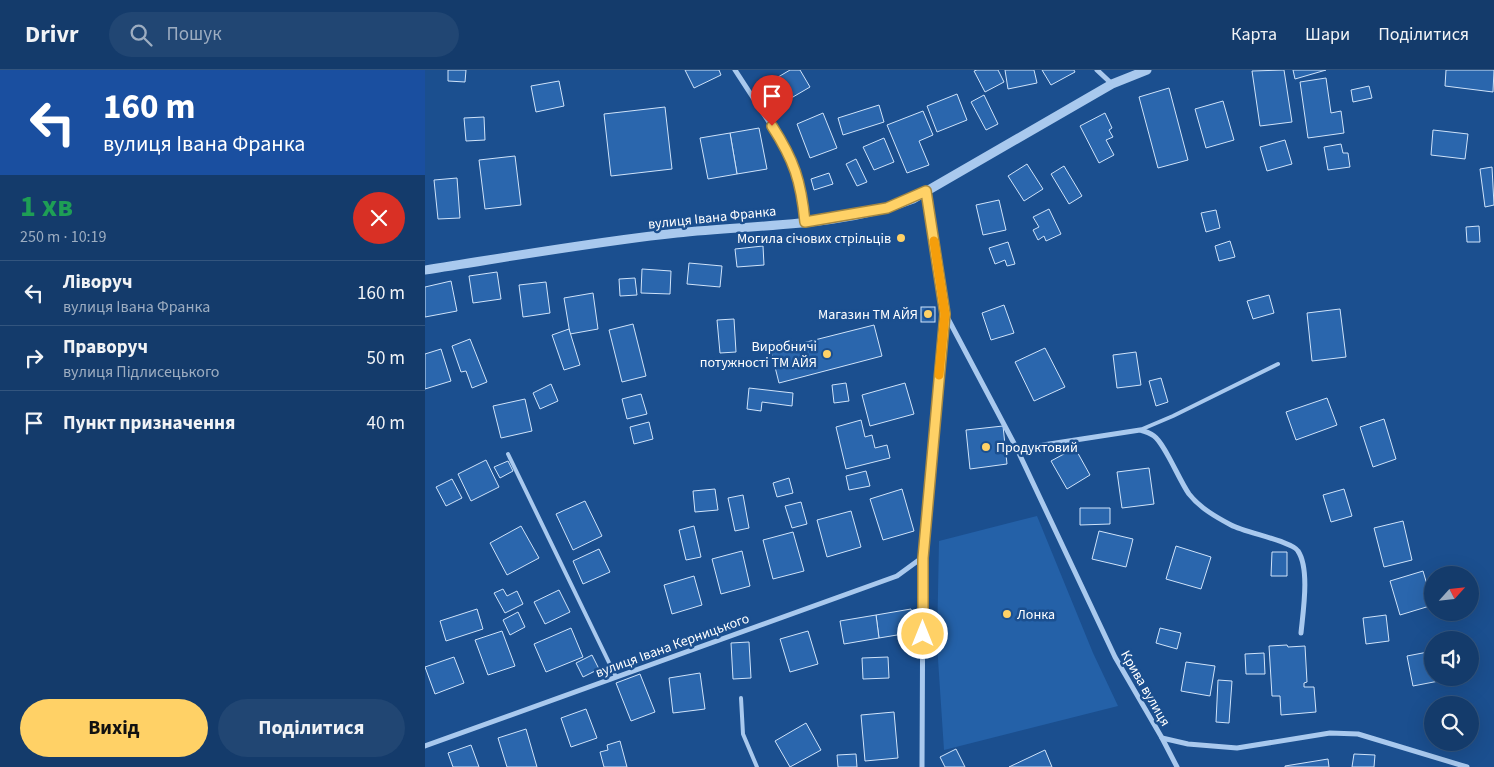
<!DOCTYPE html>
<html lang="uk">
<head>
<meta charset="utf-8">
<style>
	:root { --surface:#143b6b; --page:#214673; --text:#f1f3f6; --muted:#9dadc1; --line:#33557e; --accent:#ffd166 }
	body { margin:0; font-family:"Source Sans 3",sans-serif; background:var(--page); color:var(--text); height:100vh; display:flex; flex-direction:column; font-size:19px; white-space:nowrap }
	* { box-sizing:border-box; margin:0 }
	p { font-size:16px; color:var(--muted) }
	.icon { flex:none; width:28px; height:28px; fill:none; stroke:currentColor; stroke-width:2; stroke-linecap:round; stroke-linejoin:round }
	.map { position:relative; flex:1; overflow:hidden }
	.sheet { display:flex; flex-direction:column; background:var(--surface); width:425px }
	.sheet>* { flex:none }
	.guide { background:#1a4fa0; color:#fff; overflow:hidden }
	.needle { width:32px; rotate:63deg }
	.tools { position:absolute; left:999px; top:496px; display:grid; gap:10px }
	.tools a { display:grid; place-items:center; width:55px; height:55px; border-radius:50%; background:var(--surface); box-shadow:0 5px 20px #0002,0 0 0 1px var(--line); font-size:25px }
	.pin { position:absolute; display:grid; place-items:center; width:42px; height:42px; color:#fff; margin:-51px -21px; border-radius:50% 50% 50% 0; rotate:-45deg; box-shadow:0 0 5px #0007 }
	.pin .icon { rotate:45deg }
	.me { position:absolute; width:55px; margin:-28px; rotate:0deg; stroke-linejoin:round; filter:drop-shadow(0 0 4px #0008) }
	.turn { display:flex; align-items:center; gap:18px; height:105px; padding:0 20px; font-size:22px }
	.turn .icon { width:65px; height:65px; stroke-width:2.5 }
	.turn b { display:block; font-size:35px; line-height:42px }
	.round { display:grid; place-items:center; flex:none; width:52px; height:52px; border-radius:26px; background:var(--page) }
	.head { display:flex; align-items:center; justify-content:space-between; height:85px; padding:0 20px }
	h1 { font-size:30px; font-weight:700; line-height:38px; color:#1e9e55 }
	.button { display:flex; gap:10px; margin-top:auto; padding:10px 20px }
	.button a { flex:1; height:58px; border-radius:30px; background:var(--accent); color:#111; font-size:20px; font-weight:700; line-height:58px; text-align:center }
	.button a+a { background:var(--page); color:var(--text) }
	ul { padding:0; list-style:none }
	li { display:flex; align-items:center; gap:15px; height:65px; padding:0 20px; border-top:1px solid var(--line) }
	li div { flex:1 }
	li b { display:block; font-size:19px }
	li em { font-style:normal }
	header { display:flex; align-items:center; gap:30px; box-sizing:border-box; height:70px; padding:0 25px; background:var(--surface); border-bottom:1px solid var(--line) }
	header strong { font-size:24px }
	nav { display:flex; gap:28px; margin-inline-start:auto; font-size:18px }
	.search { width:350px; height:45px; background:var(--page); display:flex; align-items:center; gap:12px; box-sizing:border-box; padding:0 18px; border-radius:28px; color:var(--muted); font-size:19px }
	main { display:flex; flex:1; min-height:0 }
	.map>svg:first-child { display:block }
	.green { fill:#2461a8 }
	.building { fill:#2a66ad; stroke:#cfe3fa }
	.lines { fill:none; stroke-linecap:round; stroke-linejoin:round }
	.service { stroke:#a9c9ee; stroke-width:4 }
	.minor { stroke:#a9c9ee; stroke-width:5 }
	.tertiary { stroke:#a9c9ee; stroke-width:9 }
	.route-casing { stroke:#a68842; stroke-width:12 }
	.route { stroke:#ffd166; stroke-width:9 }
	.slow { stroke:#f59e0b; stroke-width:9 }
	.poi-dot { fill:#ffd166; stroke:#1b4f8f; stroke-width:2 }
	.labels { text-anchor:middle; stroke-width:5; stroke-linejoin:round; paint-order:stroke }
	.street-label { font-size:14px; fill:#fff; stroke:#1b4f8f }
	.poi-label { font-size:14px; fill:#fff; stroke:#1b4f8f; text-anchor:end }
</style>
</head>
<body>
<header>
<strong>Drivr</strong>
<div class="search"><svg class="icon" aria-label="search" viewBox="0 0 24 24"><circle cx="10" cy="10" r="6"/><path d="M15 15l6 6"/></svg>Пошук</div>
<nav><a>Карта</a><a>Шари</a><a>Поділитися</a></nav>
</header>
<main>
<section class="sheet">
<div class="guide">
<div class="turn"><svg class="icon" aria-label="left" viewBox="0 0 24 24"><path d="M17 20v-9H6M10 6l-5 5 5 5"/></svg><div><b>160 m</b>вулиця Івана Франка</div></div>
</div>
<div class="head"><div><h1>1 хв</h1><p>250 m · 10:19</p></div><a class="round" style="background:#d93025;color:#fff"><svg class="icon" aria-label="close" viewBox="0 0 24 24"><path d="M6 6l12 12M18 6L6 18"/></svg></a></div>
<ul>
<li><svg class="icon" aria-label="left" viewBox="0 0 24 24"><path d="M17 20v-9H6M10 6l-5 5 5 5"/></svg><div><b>Ліворуч</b><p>вулиця Івана Франка</p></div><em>160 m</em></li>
<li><svg class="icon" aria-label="right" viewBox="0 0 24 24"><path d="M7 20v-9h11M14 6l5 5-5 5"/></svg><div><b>Праворуч</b><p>вулиця Підлисецького</p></div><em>50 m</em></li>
<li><svg class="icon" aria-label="arrive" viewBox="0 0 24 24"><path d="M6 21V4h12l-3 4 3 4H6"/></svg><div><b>Пункт призначення</b></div><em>40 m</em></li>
</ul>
<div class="button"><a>Вихід</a><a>Поділитися</a></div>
</section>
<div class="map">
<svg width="1069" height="697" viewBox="0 0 1069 697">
	<rect width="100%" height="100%" fill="#1b4f8f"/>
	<polygon class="green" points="612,446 668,583 693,636 519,680 512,574 514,471"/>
	<g class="building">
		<polygon points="23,0 41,0 40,12 23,11"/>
		<polygon points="260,0 294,0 296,5 269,18"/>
		<polygon points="365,0 375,0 385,17 356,34 343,13"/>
		<polygon points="552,0 573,0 579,12 560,22 549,1"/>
		<polygon points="580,0 609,0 612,13 583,19"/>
		<polygon points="617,0 649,0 650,2 626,15"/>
		<polygon points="859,0 867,52 835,56 827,1"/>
		<polygon points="868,0 901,0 870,9"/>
		<polygon points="1021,0 1069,0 1068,22 1020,16"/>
		<polygon points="901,8 906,43 916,41 919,63 883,68 875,12"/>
		<polygon points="134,11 139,36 111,42 106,16"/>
		<polygon points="944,16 947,28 928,32 926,20"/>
		<polygon points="744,18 763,90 733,98 714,27"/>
		<polygon points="532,24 542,50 512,62 502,36"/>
		<polygon points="559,25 573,54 561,60 546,32"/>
		<polygon points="798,31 809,70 781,78 770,39"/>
		<polygon points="454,35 459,52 418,65 413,48"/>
		<polygon points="240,37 247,99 186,106 179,44"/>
		<polygon points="498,41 508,65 494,71 504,95 482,103 462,55"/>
		<polygon points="398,43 412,78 385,88 372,54"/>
		<polygon points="680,43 687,58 684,60 688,67 681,70 689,85 674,93 655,56"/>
		<polygon points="59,47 60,70 41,71 39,48"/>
		<polygon points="334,58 342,99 312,104 305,63"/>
		<polygon points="1008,60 1043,64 1040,89 1006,85"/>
		<polygon points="305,63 312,104 283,109 275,68"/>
		<polygon points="459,68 469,92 449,100 438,77"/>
		<polygon points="860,70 867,94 842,101 835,77"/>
		<polygon points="916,74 918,83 923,83 925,97 903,100 899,77"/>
		<polygon points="90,86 96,135 60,139 54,90"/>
		<polygon points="431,89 442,112 432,116 421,94"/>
		<polygon points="602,94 618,119 599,131 583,106"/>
		<polygon points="639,96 657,126 644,134 626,104"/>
		<polygon points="1067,97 1069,135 1060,137 1055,99"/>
		<polygon points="404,103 408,114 389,120 386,109"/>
		<polygon points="32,108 35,148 13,149 9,110"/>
		<polygon points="574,130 581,160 558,165 551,135"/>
		<polygon points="624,139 636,164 621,171 619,166 613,170 608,160 614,157 608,147"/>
		<polygon points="791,140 795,158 781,162 776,143"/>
		<polygon points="1054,156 1055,172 1042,172 1041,157"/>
		<polygon points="805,171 810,187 794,191 790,176"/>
		<polygon points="583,172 590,194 582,196 580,190 570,194 564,178"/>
		<polygon points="338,176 339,195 312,197 310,179"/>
		<polygon points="264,193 297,196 295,217 262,214"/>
		<polygon points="217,199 246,201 245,224 216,223"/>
		<polygon points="72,202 76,229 48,233 44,206"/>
		<polygon points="210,208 212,225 195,226 194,209"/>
		<polygon points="26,211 32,241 0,247 0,217"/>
		<polygon points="121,212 125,243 98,247 94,215"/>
		<polygon points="168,223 173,259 145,264 139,228"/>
		<polygon points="844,225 849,243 828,249 822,231"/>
		<polygon points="579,235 589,263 566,270 557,243"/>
		<rect x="496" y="237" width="14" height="15"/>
		<polygon points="915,239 921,287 887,291 882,243"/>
		<polygon points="309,249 311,282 295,283 292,250"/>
		<polygon points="208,254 221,306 197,312 184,260"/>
		<polygon points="449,255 457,286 354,313 346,281"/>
		<polygon points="144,259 155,295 139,300 127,265"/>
		<polygon points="45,269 62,312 47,318 41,301 36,302 27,276"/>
		<polygon points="620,278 640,317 609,331 590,292"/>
		<polygon points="16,279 26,311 0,319 0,284"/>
		<polygon points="711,282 716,315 692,318 688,285"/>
		<polygon points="736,308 743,332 731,336 724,311"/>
		<polygon points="421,313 424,331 409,333 407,315"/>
		<polygon points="480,313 489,344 445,356 437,325"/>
		<polygon points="126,314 133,331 115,339 108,323"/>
		<polygon points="324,318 368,323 367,336 337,332 336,341 322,339"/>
		<polygon points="216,324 222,344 202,349 197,329"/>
		<polygon points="902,328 912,355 871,370 861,342"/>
		<polygon points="100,329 107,361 76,368 68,336"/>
		<polygon points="959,349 971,389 948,397 935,357"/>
		<polygon points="436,350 440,367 447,365 450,378 462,375 465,388 421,399 411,357"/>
		<polygon points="224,352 228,369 209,374 205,357"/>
		<polygon points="578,356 582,394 545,399 541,360"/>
		<polygon points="650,378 665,405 642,419 626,391"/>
		<polygon points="61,390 74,417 46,431 33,404"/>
		<polygon points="83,391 88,401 75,408 69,397"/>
		<polygon points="724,398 729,434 697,438 692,402"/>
		<polygon points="441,401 445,416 424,420 421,406"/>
		<polygon points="364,408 368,423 352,427 348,413"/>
		<polygon points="27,409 37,428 21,436 11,417"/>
		<polygon points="290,419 293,440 270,442 268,421"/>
		<polygon points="477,419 489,461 458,470 445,429"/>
		<polygon points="919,419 927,446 906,452 898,425"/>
		<polygon points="318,425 324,458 310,461 303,428"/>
		<polygon points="160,431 177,466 148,480 131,444"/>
		<polygon points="376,432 382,454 367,458 360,436"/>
		<polygon points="655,438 685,438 685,454 655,455"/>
		<polygon points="426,441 436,477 402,487 392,450"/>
		<polygon points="978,451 987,490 959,497 949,458"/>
		<polygon points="96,456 114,488 82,505 65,473"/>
		<polygon points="269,456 276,487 261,490 254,460"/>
		<polygon points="674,461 708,469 701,497 667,489"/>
		<polygon points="368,462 379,501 348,509 338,470"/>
		<polygon points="751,476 786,487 776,519 741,509"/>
		<polygon points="174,479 185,502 158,514 148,491"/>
		<polygon points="317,481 325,516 296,524 287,489"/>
		<polygon points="847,482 862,482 862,506 846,506"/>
		<polygon points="998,501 1008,535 975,545 965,511"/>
		<polygon points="269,506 277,535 247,544 239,515"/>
		<polygon points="78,519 82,526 92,521 98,534 80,543 69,523"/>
		<polygon points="134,520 145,542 120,554 109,532"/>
		<polygon points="52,539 58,559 21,571 15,551"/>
		<polygon points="486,539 490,562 454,568 451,545"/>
		<polygon points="93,542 100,557 85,565 78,550"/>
		<polygon points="451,545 454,568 419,574 415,551"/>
		<polygon points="961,545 964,571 941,574 938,548"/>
		<polygon points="146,558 158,587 121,602 109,574"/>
		<polygon points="735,558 756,563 752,579 731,573"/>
		<polygon points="77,561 90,596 63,605 50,570"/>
		<polygon points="383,561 393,594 365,602 355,569"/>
		<polygon points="324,572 326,608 308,609 306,573"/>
		<polygon points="862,575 863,577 880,576 882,612 879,613 879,617 889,617 891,642 856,645 855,626 847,626 844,576"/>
		<polygon points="1008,581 1008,608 1019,608 1019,610 988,616 982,586"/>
		<polygon points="839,583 840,604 821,604 820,584"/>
		<polygon points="167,585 174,599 158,607 151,593"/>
		<polygon points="29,587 39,613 10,624 0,597"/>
		<polygon points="463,587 464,608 438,609 437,588"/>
		<polygon points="761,592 790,596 785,626 756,621"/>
		<polygon points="275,603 280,639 248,643 244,608"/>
		<polygon points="215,604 230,642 206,651 191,613"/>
		<polygon points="793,610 807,611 804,653 791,652"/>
		<polygon points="161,639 172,668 146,677 136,648"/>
		<polygon points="469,642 473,688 440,691 436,645"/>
		<polygon points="381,653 396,680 365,697 350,671"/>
		<polygon points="101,659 112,697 82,697 73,668"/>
		<polygon points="195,671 202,697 179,697 175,682 183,680 182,675"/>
		<polygon points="46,675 54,697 28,697 23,683"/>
		<polygon points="531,679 540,697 520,697 515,687"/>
		<polygon points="620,680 627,697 584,697"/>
		<polygon points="431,684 432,697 413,697 412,685"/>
		<polygon points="929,684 950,685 949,697 927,697"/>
		<polygon points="903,689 904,697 860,697 860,696"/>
	</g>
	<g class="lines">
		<g class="service">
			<polyline points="715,360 748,346 853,294"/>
			<polyline points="83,384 191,607"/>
			<polyline points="316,628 318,664 332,697"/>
		</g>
		<g class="minor">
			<polyline points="310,0 366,86 376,114 380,152"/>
			<polyline points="672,0 687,14"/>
			<polyline points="520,243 592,379 690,587 737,668 763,674 812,678 905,663 933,664 1042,697"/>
			<path d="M592,379L715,360C719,361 725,363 729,366C740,374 754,410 764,424C775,438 791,447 806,455C821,463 867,471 873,481C885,499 878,542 876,563"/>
			<polyline points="737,668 752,697"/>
			<polyline points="0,676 472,506 498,487"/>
			<polyline points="497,697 498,487 520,243 501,122"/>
		</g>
		<path class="tertiary" d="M0,200C84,187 168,172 252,163C330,154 414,158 488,129L687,14L722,0"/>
	</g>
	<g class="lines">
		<defs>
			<path id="route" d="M347,56C369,90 376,111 380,152L462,138L501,121L520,244L498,488V564"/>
		</defs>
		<use href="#route" class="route-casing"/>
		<use href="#route" class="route"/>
		<polyline class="slow" points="509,171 520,244 514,305"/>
	</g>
	<g class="poi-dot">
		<circle cx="476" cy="168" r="5"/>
		<circle cx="503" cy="244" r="5"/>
		<circle cx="402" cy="284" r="5"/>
		<circle cx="561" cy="377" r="5"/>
		<circle cx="582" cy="544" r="5"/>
	</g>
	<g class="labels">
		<g class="street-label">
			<text transform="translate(287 147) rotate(-6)" y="5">вулиця Івана Франка</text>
			<text transform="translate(247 575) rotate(-20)" y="5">вулиця Івана Керницького</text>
			<text transform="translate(721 618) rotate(60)" y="5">Крива вулиця</text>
		</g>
		<g class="poi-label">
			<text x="466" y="173">Могила січових стрільців</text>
			<text x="493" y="249">Магазин ТМ АЙЯ</text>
			<text x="392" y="281">Виробничі<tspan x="392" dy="16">потужності ТМ АЙЯ</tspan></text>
			<text x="571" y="382" text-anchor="start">Продуктовий</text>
			<text x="592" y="549" text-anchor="start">Лонка</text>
		</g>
	</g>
</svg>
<div class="tools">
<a><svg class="needle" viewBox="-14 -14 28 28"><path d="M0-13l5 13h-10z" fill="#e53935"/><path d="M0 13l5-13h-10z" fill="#9dadc1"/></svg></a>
<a><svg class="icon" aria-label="sound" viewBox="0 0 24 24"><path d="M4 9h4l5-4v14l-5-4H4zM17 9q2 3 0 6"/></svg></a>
<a><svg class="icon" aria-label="search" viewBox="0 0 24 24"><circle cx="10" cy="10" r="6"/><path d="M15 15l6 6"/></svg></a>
</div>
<div class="pin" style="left:347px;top:56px;background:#d93025"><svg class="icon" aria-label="arrive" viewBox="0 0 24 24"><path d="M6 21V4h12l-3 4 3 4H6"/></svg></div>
<svg class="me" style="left:498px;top:564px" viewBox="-20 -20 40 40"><circle r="17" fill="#ffd166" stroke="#fff" stroke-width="3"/><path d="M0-11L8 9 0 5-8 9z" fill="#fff"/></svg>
</div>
</main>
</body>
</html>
